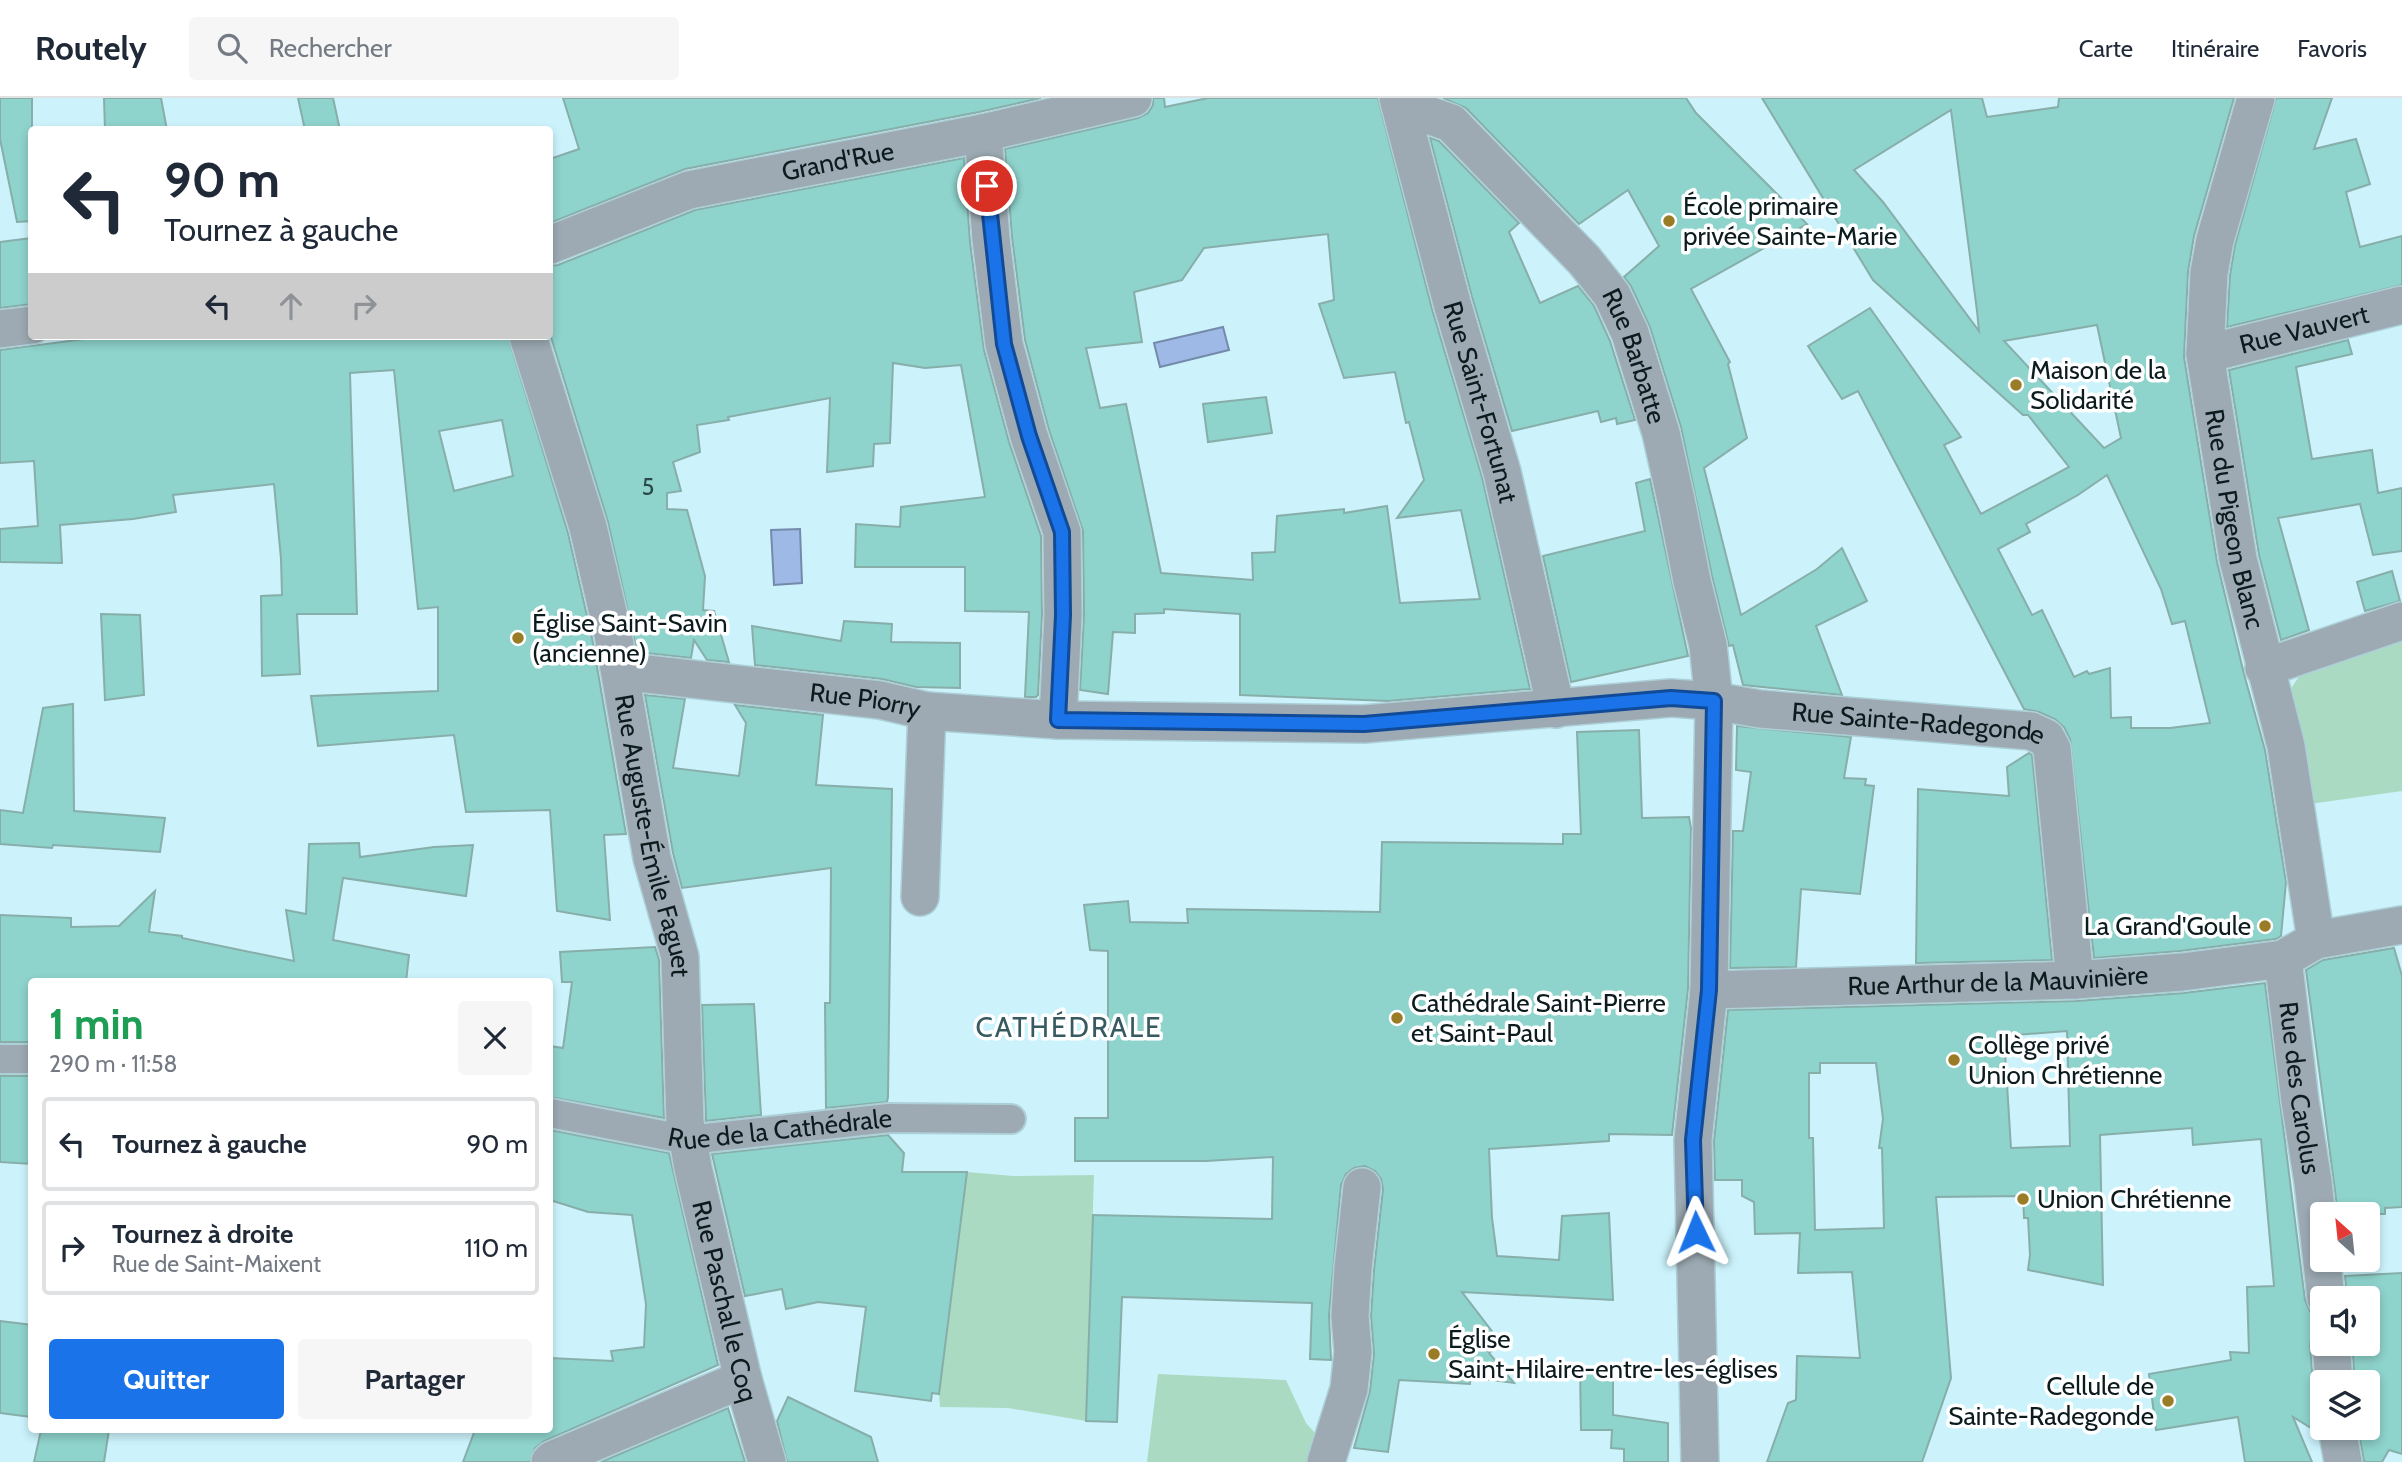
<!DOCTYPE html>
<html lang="fr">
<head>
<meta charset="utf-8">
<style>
	:root { --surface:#fff; --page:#f6f6f7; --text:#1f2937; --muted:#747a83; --line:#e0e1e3; --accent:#1a73e8 }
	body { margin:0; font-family:Cabin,sans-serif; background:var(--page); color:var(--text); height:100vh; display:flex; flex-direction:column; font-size:26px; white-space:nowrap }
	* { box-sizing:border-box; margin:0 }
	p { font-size:23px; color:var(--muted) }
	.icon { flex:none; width:38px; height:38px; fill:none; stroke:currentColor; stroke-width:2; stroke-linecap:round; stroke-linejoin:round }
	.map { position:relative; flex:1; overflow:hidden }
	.panel { position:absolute; left:28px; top:880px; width:525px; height:455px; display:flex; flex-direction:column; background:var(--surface); border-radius:7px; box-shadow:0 4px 10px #0003 }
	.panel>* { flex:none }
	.guide { position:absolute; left:28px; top:28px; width:525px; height:214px; border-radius:7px; box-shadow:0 4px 10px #0003; background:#fff; color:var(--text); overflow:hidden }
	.needle { width:46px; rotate:333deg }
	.fabs { position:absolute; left:2310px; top:1104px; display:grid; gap:14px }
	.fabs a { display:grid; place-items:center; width:70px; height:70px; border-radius:7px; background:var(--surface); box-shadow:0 4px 10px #0003; font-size:35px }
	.pin { position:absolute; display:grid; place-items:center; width:60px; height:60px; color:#fff; margin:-30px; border:4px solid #fff; border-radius:50%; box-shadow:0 2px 7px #0007 }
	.me { position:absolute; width:77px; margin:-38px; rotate:358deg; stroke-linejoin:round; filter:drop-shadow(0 0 5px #0008) }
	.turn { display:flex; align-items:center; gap:24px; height:147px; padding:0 21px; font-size:32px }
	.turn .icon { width:91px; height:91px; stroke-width:2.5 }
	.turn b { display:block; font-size:49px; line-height:60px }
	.lanes { display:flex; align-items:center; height:66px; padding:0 21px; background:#0003; justify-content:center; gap:35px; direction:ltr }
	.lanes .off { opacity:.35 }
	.round { display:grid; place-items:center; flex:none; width:74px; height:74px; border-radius:7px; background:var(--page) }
	.summary { display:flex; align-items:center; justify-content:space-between; height:119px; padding:0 21px }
	h1 { font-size:42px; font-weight:800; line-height:52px; color:#1e9e55 }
	.primary-button { display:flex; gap:14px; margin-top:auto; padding:14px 21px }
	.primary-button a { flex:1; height:80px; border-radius:7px; background:var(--accent); color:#fff; font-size:28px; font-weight:800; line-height:80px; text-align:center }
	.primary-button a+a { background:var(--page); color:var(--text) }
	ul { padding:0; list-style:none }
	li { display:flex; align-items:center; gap:21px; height:94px; margin:0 14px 10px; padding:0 7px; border:4px solid var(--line); border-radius:7px }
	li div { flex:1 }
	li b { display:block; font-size:26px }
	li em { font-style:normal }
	header { display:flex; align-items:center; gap:42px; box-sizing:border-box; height:98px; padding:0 35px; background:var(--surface); border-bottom:2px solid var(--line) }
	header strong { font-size:33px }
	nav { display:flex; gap:38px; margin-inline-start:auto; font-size:24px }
	.search { width:490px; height:63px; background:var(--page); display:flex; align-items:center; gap:18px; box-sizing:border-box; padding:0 24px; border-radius:7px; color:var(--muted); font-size:26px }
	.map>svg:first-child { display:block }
	.green { fill:#aadac2 }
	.water { fill:#9fb9e6; stroke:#738aaa; stroke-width:2 }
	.building { fill:#8ed3cc; stroke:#87aea9; stroke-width:2; fill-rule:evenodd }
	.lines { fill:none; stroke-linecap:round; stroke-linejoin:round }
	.pedestrian-casing { stroke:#add0d8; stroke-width:32 }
	.minor-casing { stroke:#add0d8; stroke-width:40 }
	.pedestrian { stroke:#9daab3; stroke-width:28 }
	.minor { stroke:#9daab3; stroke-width:37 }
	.route-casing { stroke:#114b97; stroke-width:18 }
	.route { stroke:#1a73e8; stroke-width:12 }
	.poi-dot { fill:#997c25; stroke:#fff; stroke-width:2.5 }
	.labels { text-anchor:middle; stroke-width:7; stroke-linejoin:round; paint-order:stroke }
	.number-label { font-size:23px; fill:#2c494a }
	.street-label { font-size:26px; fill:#0c1b1e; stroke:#fff }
	.poi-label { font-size:26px; fill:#0c1b1e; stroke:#fff; text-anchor:start }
	.neighbourhood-label { font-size:28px; letter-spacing:2px; fill:#375a61; stroke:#fff }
</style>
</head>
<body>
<header>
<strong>Routely</strong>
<div class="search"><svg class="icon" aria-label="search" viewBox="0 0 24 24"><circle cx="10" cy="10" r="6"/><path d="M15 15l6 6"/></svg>Rechercher</div>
<nav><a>Carte</a><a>Itinéraire</a><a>Favoris</a></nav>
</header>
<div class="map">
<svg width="2402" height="1364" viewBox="0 0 2402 1364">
	<rect width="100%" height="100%" fill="#ccf3fc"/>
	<g class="green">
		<polygon points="2402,541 2402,693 2310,706 2288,595 2300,577"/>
		<polygon points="967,1074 1013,1078 1094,1077 1086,1323 1008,1310 940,1309 939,1296"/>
		<polygon points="1158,1276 1286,1282 1306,1325 1322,1343 1316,1364 1147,1364"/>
	</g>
	<g class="water">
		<polygon points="1223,229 1229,252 1160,269 1154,245"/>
		<polygon points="800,431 802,485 774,487 771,432"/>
	</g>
	<g class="building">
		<polygon points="0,0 32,0 32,123 17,124 0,41"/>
		<polygon points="104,0 161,0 167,32 105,32"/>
		<polygon points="298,0 333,0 340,32 305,32"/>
		<polygon points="563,0 1041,0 979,14 685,71 550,125 550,61 579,51"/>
		<path d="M1153,0H1164L1165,9L1208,0H1378L1432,211L1482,379L1530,591L1388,603L1240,597V516L1164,511V515L1135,516V535L1113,534L1108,596L1080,592L1084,517L1083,433L1049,332L1025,242L1012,139L1005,51L1138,20L1148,15L1153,7ZM1328,136L1334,202L1319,206L1344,280L1395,274L1406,325L1409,324L1424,382L1397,420L1461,412L1480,501L1400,505L1387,408L1344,415V411L1277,418L1275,454L1252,455L1253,482L1161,475L1126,306L1100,310L1086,250L1142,244L1134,194L1182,182L1204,150Z"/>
		<polygon points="1443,0 1686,0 1696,15 1807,126 1691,191 1730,264 1728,266 1747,340 1704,370 1741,517 1817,471 1842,450 1867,503 1816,528 1842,597 1743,587 1733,547 1729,548 1712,478 1681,329 1650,229 1631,188 1624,179 1659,148 1628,92 1579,126 1466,10"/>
		<path d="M1762,0H1982L1987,19L2058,9L2059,0H2234L2194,138L2188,174L2184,259L2217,464L2244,576L2265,652L2286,784L2281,838L2276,841L2180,853L2094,860L2070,641L2064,629L2055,621L2039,614L2024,611L1858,293L1842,301L1808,248L1870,210L1961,339L1944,347L1981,416L2069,369L2028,317H2023L1873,182ZM1951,12L1977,213L1979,233L1883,104L1854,72ZM2097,227L2121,340L2104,350L2004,243ZM2107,377L2161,491L2172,526L2185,523L2210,625L2170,630H2131V619L2111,620L2110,570L2089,576L2087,573L2074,579L2042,512L2032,517L1998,451L2030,434L2026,426L2078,397Z"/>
		<polygon points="2276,0 2332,0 2314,51 2356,41 2370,86 2346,94 2360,149 2402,138 2402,187 2227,229 2230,177 2235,147"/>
		<polygon points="1430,40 1439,43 1519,125 1509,134 1540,205 1578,188 1594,208 1610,243 1635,322 1617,326 1616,320 1601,324 1598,313 1512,333 1472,199"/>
		<polygon points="964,60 970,144 984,252 1009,344 1041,438 1042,517 1038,597 1036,599 1025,599 1029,514 965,513 965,469 855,469 856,426 900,429 901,409 985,399 961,267 925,270 893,265 890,345 874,346 873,368 827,374 830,300 728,319 729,322 697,327 700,354 673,364 681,393 667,395 667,411 687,412 705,478 703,512 714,513 729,564 707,562 694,542 691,560 637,554 608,424 550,236 550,168 558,167 695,112"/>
		<polygon points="32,140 32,206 0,210 0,144"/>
		<path d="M108,238H508L568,435L592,540L626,736L604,737L610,822L557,813L550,712L466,714L454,637L318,648L311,598L438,593V509L418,511L394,272L350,275L357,516H297L300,576L262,578L261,498L282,497L281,461L274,386L173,397L176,414L133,421L60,427L62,465L0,464V431L38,428L34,363L0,365V252ZM502,322L513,378L454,393L439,333Z"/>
		<polygon points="2348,242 2352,256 2296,269 2312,361 2372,352 2378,395 2402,390 2402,453 2373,457 2360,406 2278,420 2309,532 2281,542 2259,457 2229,272"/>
		<polygon points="1266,299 1272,335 1208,344 1203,306"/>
		<polygon points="1650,381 1688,558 1571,584 1543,458 1645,433 1636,385"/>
		<polygon points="2392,473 2400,503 2365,513 2357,484"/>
		<polygon points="101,516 140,517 144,597 105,602"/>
		<polygon points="844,523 892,526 891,544 960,545 960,590 916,589 882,581 755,567 752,528 841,543"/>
		<polygon points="645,597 685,601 673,670 739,678 746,625 735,607 823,617 816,687 892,691 888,999 887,1004 826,1010 825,905 830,905 831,770 682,790 673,755"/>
		<polygon points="73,606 74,713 165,720 160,754 53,747 52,750 0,746 0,712 23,715 43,610"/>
		<polygon points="1737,628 1851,639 1844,680 1866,681 1865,687 1874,688 1860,796 1801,791 1796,869 1730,870 1733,733 1743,733 1751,674 1736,672"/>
		<polygon points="1639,632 1642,720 1689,719 1691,730 1688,891 1672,1037 1609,1036 1609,1043 1489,1051 1492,1120 1497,1158 1559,1162 1562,1118 1609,1115 1613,1202 1462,1194 1501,1245 1489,1255 1514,1285 1470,1279 1470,1286 1399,1282 1388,1354 1354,1350 1370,1293 1374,1256 1371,1218 1374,1172 1383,1091 1381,1081 1375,1073 1365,1068 1354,1070 1346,1076 1341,1087 1329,1217 1331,1262 1310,1261 1312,1205 1122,1199 1117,1324 1086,1323 1093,1117 1272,1121 1273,1059 1206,1063 1075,1063 1075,1020 1108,1020 1108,853 1090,852 1084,807 1128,803 1130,824 1188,825 1187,811 1380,814 1382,744 1563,746 1563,736 1581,736 1577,634"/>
		<polygon points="2029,655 2032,657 2052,862 1916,865 1918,691 2009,698 2007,669"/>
		<polygon points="359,745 360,759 434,749 473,747 466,798 343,780 333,842 409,857 406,884 32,884 32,944 0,944 0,817 71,820 71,829 119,828 155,793 149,834 182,838 182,840 294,863 286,812 306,816 309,746"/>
		<polygon points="655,849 659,862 664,1020 550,999 550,948 563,950 572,884 562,884 560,854"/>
		<polygon points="2394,850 2402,878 2402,1109 2385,1110 2385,1116 2338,1116 2306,872 2323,862"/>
		<path d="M2265,885L2305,1202L2310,1213L2322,1220V1227L2312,1236L2310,1247L2313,1286L2316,1295L2322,1301V1316L2317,1323L2316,1333L2293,1319L2312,1364H2245L2238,1319L2156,1332L2149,1276L2231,1262L2230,1254L2249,1255L2247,1189L2274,1188L2261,1041L2193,1047L2192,1030L2100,1037L2103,1187L2028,1172L2030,1157L2028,1120H2024L2023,1098L1936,1099L1951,1280L1922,1364H1767L1788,1305L1796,1302L1797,1258L1860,1260L1852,1174L1798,1175L1800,1135L1755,1136L1754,1104L1742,1098V1082H1715L1714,1043L1728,912L2076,903L2184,895ZM2067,933L2070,1048L2011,1050L2004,938ZM1820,965H1876L1883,1021L1879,1050H1882L1884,1130L1815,1132L1813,1040H1809V975H1820Z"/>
		<polygon points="754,906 761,1017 706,1023 702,907"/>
		<polygon points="0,978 32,978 32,1066 0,1064"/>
		<polygon points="550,1032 669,1055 718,1267 544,1343 535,1350 530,1364 463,1364 475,1332 550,1332 550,1260 613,1263 611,1253 644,1249 646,1206 632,1117 588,1114 550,1102"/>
		<polygon points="888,1037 904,1055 902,1074 967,1074 939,1296 932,1295 931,1303 855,1293 866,1209 818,1204 786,1211 782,1191 745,1198 712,1056"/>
		<polygon points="2402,1175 2402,1356 2389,1352 2382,1364 2366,1364 2364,1363 2358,1330 2368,1330 2368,1284 2355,1284 2352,1246 2368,1246 2368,1200 2347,1200 2345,1178"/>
		<polygon points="0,1223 32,1227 32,1319 0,1315"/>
		<polygon points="1580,1270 1613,1271 1613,1317 1668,1325 1668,1364 1624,1364 1624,1351 1611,1350 1612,1332 1581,1332"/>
		<polygon points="788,1299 871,1339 878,1364 787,1364 777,1323"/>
		<polygon points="728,1310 745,1364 601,1364"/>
		<polygon points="41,1332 109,1332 104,1364 34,1364"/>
	</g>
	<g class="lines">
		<defs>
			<g id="pedestrian">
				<polyline points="0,961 32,961"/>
				<path id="s1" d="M550,1015L688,1042L889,1020L1011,1021"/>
			</g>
			<g id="minor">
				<path id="s2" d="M1398,0L1452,205L1502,374L1556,611"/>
				<path id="s3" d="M2256,0L2215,142L2209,175L2205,256L2238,461L2286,648L2316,842"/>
				<path id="s4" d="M1400,7L1451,25L1584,162L1612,197L1630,235L1661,335L1676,402L1692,483L1708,547L1714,603L1709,892L1693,1042L1700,1364"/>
				<polyline points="983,35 991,141 1004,246 1029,338 1062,434 1063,517 1058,622"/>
				<path id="s5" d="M550,147L689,92L983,35L1133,0"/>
				<polyline points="0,231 32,227"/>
				<path id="s6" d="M528,238L588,429L613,536L652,760L680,859L685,1024L693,1070L743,1281L767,1364"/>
				<path id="s7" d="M2205,256L2402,207"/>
				<polyline points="2264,570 2402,523"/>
				<path id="s8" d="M620,573L880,602L927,613L920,799"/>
				<path id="s9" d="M927,613L1058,622L1364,626L1671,600L1714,603L1760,611L2031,633L2046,640L2052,651L2075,882"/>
				<path id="s10" d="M2283,861L2300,1003L2313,1084L2326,1200"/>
				<path id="s11" d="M1709,892L2075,882L2182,874L2283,861L2316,842L2402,827"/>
				<polyline points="2331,1246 2334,1284"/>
				<polyline points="2337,1330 2343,1364"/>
				<polyline points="550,1364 552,1362 743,1281"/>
				<polyline points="1326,1364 1349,1291 1353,1254 1350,1218 1353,1170 1362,1089"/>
			</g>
		</defs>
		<use href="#pedestrian" class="pedestrian-casing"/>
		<use href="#minor" class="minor-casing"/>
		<use href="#pedestrian" class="pedestrian"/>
		<use href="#minor" class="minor"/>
	</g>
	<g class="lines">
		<defs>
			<polyline id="route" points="987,88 1004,246 1029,338 1062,434 1063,517 1058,622 1364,626 1671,600 1714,603 1709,892 1693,1042 1696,1134"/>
		</defs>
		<use href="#route" class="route-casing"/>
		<use href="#route" class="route"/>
	</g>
	<g class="poi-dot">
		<circle cx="1669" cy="123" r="7"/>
		<circle cx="2016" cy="287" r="7"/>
		<circle cx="518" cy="540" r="7"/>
		<circle cx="2265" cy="828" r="7"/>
		<circle cx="1397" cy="920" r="7"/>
		<circle cx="1954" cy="962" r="7"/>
		<circle cx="2023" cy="1101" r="7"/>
		<circle cx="1434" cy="1256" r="7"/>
		<circle cx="2168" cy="1303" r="7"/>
	</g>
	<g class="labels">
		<g class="number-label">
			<text x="648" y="397">5</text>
		</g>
		<g class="street-label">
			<text dy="9" stroke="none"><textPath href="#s5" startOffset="301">Grand'Rue</textPath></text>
			<text dy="9" stroke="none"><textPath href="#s7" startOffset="102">Rue Vauvert</textPath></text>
			<text dy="9" stroke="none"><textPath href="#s4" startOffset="355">Rue Barbatte</textPath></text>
			<text dy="9" stroke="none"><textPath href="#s2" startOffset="315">Rue Saint-Fortunat</textPath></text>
			<text dy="9" stroke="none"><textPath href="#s3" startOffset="430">Rue du Pigeon Blanc</textPath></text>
			<text dy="9" stroke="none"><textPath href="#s8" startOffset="247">Rue Piorry</textPath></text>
			<text dy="9" stroke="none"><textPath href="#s9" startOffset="994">Rue Sainte-Radegonde</textPath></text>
			<text dy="9" stroke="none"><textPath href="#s6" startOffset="516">Rue Auguste-Émile Faguet</textPath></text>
			<text dy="9" stroke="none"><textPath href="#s11" startOffset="289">Rue Arthur de la Mauvinière</textPath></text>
			<text dy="9" stroke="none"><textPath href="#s10" startOffset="130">Rue des Carolus</textPath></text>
			<text dy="9" stroke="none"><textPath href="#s1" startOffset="233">Rue de la Cathédrale</textPath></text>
			<text dy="9" stroke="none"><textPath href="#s6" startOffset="989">Rue Paschal le Coq</textPath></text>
		</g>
		<g class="poi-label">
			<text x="1683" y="117">École primaire<tspan x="1683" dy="30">privée Sainte-Marie</tspan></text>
			<text x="2030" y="281">Maison de la<tspan x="2030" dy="30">Solidarité</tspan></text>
			<text x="532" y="534">Église Saint-Savin<tspan x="532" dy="30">(ancienne)</tspan></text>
			<text x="2251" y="837" text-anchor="end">La Grand'Goule</text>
			<text x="1411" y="914">Cathédrale Saint-Pierre<tspan x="1411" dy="30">et Saint-Paul</tspan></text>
			<text x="1968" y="956">Collège privé<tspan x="1968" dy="30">Union Chrétienne</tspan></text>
			<text x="2037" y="1110">Union Chrétienne</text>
			<text x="1448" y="1250">Église<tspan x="1448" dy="30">Saint-Hilaire-entre-les-églises</tspan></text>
			<text x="2154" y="1297" text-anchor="end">Cellule de<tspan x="2154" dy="30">Sainte-Radegonde</tspan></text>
		</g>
		<g class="neighbourhood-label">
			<text x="1069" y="939">CATHÉDRALE</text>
		</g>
	</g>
</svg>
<div class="fabs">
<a><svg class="needle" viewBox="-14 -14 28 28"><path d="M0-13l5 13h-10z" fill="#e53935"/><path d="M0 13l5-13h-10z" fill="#747a83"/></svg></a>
<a><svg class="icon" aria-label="sound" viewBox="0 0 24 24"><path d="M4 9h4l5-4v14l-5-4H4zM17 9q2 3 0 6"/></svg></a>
<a><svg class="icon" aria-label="layers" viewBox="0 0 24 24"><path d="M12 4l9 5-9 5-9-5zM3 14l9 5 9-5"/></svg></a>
</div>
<div class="pin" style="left:987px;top:88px;background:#d93025"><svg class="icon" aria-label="arrive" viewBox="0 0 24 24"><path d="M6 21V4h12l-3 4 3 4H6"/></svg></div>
<svg class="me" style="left:1696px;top:1134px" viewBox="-20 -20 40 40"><path d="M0-17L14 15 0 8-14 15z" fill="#1a73e8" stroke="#fff" stroke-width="4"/></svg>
<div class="guide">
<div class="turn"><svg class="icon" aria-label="left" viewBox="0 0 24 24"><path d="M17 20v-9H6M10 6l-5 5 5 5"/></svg><div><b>90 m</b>Tournez à gauche</div></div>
<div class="lanes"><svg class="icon" aria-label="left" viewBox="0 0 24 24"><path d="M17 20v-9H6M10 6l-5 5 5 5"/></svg><svg class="icon off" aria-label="ahead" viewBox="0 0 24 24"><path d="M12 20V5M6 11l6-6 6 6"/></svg><svg class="icon off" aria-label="right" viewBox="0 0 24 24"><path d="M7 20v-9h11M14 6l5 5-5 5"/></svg></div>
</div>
<section class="panel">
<div class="summary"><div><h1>1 min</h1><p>290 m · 11:58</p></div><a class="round"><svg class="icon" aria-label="close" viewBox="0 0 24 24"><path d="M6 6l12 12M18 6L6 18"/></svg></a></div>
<ul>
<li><svg class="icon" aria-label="left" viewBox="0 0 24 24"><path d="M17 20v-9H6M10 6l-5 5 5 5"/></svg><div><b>Tournez à gauche</b></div><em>90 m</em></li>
<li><svg class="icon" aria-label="right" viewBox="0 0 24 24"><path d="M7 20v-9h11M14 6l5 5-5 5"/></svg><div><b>Tournez à droite</b><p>Rue de Saint-Maixent</p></div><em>110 m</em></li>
</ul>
<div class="primary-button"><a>Quitter</a><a>Partager</a></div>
</section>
</div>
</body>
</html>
